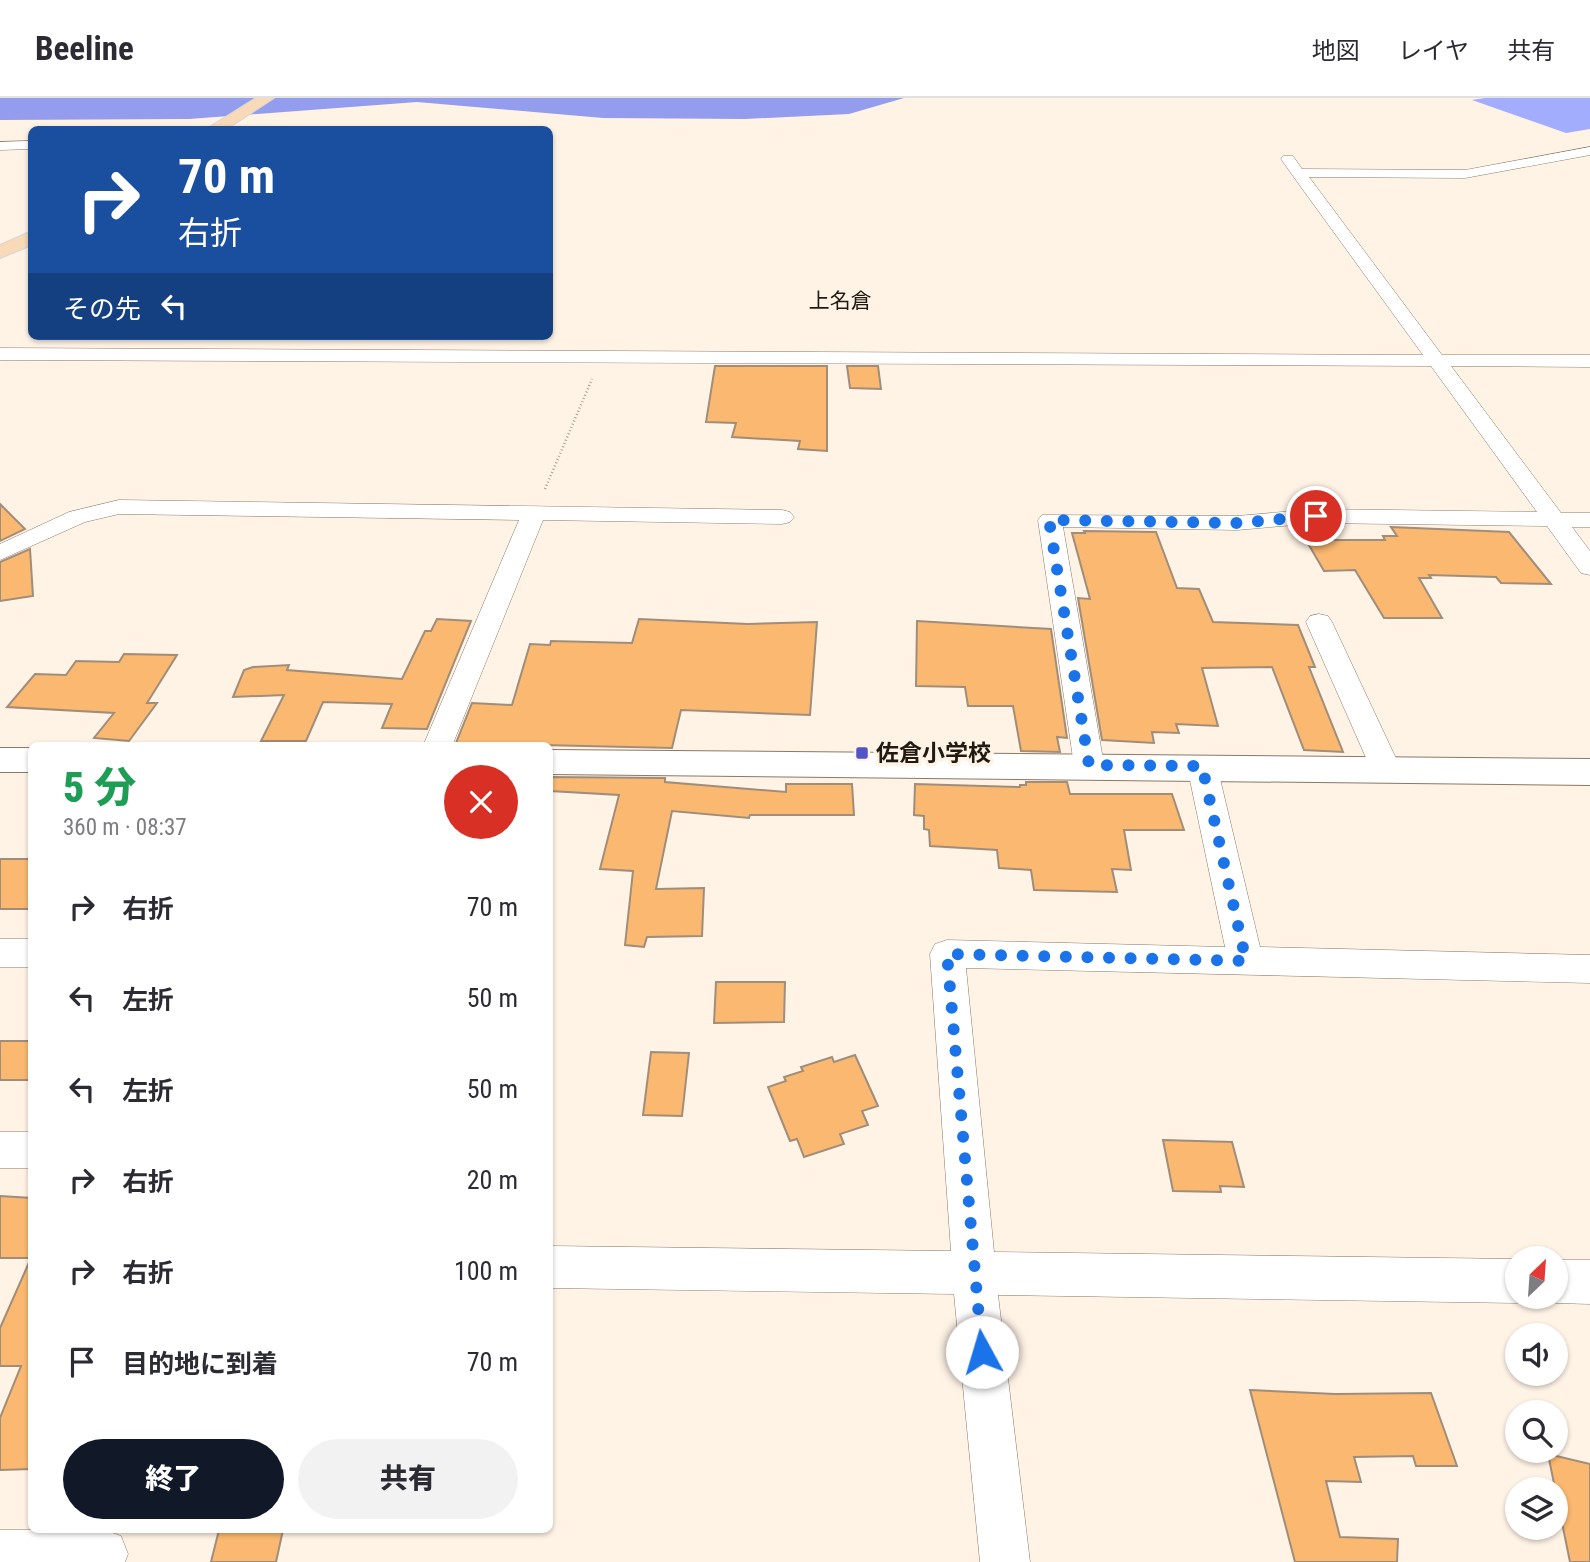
<!DOCTYPE html>
<html lang="ja">
<head>
<meta charset="utf-8">
<style>
	:root { --surface:#fff; --page:#f2f2f3; --text:#2b2b33; --muted:#7c7c81; --line:#e1e1e2; --accent:#111827 }
	body { margin:0; font-family:"Roboto Condensed","Noto Sans JP",sans-serif; background:var(--page); color:var(--text); height:100vh; display:flex; flex-direction:column; font-size:26px; white-space:nowrap }
	* { box-sizing:border-box; margin:0 }
	p { font-size:23px; color:var(--muted) }
	.icon { flex:none; width:38px; height:38px; fill:none; stroke:currentColor; stroke-width:2; stroke-linecap:round; stroke-linejoin:round }
	.map { position:relative; flex:1; overflow:hidden }
	.panel { position:absolute; left:28px; top:644px; width:525px; height:791px; display:flex; flex-direction:column; background:var(--surface); border-radius:10px; box-shadow:0 2px 5px #0004 }
	.panel>* { flex:none }
	.top-card { position:absolute; left:28px; top:28px; width:525px; height:214px; border-radius:10px; box-shadow:0 2px 5px #0004; background:#1a4fa0; color:#fff; overflow:hidden }
	.needle { width:46px; rotate:25deg }
	.controls { position:absolute; left:1505px; top:1148px; display:grid; gap:14px }
	.controls a { display:grid; place-items:center; width:63px; height:63px; border-radius:50%; background:var(--surface); box-shadow:0 2px 5px #0004; font-size:35px }
	.pin { position:absolute; display:grid; place-items:center; width:60px; height:60px; color:#fff; margin:-30px; border:4px solid #fff; border-radius:50%; box-shadow:0 2px 7px #0007 }
	.me { position:absolute; width:77px; margin:-38px; rotate:354deg; stroke-linejoin:round; filter:drop-shadow(0 0 5px #0008) }
	.turn { display:flex; align-items:center; gap:24px; height:147px; padding:0 35px; font-size:32px }
	.turn .icon { width:91px; height:91px; stroke-width:2.5 }
	.turn b { display:block; font-size:49px; line-height:60px }
	.then { display:flex; align-items:center; height:66px; padding:0 35px; background:#0003; gap:14px; font-size:26px }
	.round { display:grid; place-items:center; flex:none; width:74px; height:74px; border-radius:37px; background:var(--page) }
	.headline { display:flex; align-items:center; justify-content:space-between; height:119px; padding:0 35px }
	h1 { font-size:42px; font-weight:800; line-height:52px; color:#1e9e55 }
	.button { display:flex; gap:14px; margin-top:auto; padding:14px 35px }
	.button a { flex:1; height:80px; border-radius:42px; background:var(--accent); color:#fff; font-size:28px; font-weight:800; line-height:80px; text-align:center }
	.button a+a { background:var(--page); color:var(--text) }
	ul { padding:0; list-style:none }
	li { display:flex; align-items:center; gap:21px; height:91px; padding:0 35px }
	li div { flex:1 }
	li b { display:block; font-size:26px }
	li em { font-style:normal }
	header { display:flex; align-items:center; gap:42px; box-sizing:border-box; height:98px; padding:0 35px; background:var(--surface); border-bottom:2px solid var(--line) }
	header strong { font-size:33px }
	nav { display:flex; gap:38px; margin-inline-start:auto; font-size:24px }
	.map>svg:first-child { display:block }
	.forest { fill:#a2adfe }
	.water { fill:#939ced }
	.building { fill:#fab870; stroke:#a08d7a; stroke-width:2 }
	.lines { fill:none; stroke-linecap:round; stroke-linejoin:round }
	.minor-casing { stroke:#8b7866; stroke-width:1 }
	.tertiary-casing { stroke:#8b7866; stroke-width:2 }
	.primary-casing { stroke:#d7d6d5; stroke-width:2 }
	.path { stroke:#a89e93; stroke-width:2.5; stroke-dasharray:1 2.5; stroke-linecap:butt }
	.minor { fill:#fff; fill-rule:evenodd }
	.tertiary { fill:#fff; fill-rule:evenodd }
	.primary { fill:#f8d9b8; fill-rule:evenodd }
	.route { stroke:#1a73e8; stroke-width:12; stroke-dasharray:0 21.6 }
	.poi-dot { fill:#5252c9; stroke:#fff3e6; stroke-width:2.5 }
	.labels { text-anchor:middle; stroke-width:7; stroke-linejoin:round; paint-order:stroke }
	.far-quarter-label { font-size:21px; fill:#211a13; stroke:#fff3e6 }
	.poi-label { font-size:23px; font-weight:bold; fill:#211a13; stroke:#fff3e6; text-anchor:start }
</style>
</head>
<body>
<header>
<strong>Beeline</strong>
<nav><a>地図</a><a>レイヤ</a><a>共有</a></nav>
</header>
<div class="map">
<svg width="1590" height="1464" viewBox="0 0 1590 1464">
	<rect width="100%" height="100%" fill="#fff3e6"/>
	<polygon class="forest" points="1485,0 1590,0 1590,31 1566,35 1472,2"/>
	<polygon class="water" points="0,0 904,0 849,16 745,21 603,20 417,4 189,21 0,22"/>
	<g class="building">
		<polygon points="715,268 827,268 827,353 798,351 800,343 732,339 736,325 706,324"/>
		<polygon points="847,268 878,268 881,291 850,290"/>
		<polygon points="0,406 25,431 0,443"/>
		<polygon points="1391,429 1509,434 1551,486 1501,485 1496,479 1429,477 1431,480 1419,480 1442,520 1384,520 1355,472 1324,473 1306,442 1385,442 1383,438 1397,438"/>
		<polygon points="1084,433 1156,434 1177,490 1199,491 1213,524 1298,527 1315,569 1309,569 1343,654 1304,652 1272,569 1202,570 1218,628 1176,626 1179,635 1152,634 1154,645 1102,642 1078,500 1090,501 1072,435 1085,435"/>
		<polygon points="30,451 33,498 0,503 0,464"/>
		<polygon points="437,521 471,523 427,631 382,630 392,606 323,604 306,643 261,643 284,597 233,599 244,572 253,569 289,567 287,572 402,581 425,533 431,533"/>
		<polygon points="639,521 748,526 817,524 810,617 681,612 672,650 456,645 472,605 512,607 530,546 550,547 551,543 632,545"/>
		<polygon points="917,523 1051,531 1067,640 1057,639 1060,654 1021,653 1013,608 968,608 965,589 916,588"/>
		<polygon points="124,556 177,557 147,605 157,605 129,643 94,640 114,615 7,609 35,576 66,577 76,563 119,564"/>
		<polygon points="550,679 665,680 665,684 786,694 786,686 852,686 854,717 750,717 749,720 672,713 656,791 704,790 702,838 647,839 644,849 625,847 633,773 600,771 619,697 550,693"/>
		<polygon points="1026,684 1067,684 1070,696 1172,696 1184,732 1124,732 1131,772 1112,771 1117,794 1034,792 1031,772 999,770 997,752 930,748 929,732 924,731 924,718 914,717 915,686 1020,689 1020,687 1026,687"/>
		<rect x="0" y="761" width="32" height="50"/>
		<polygon points="716,884 785,884 784,924 714,925"/>
		<rect x="0" y="943" width="32" height="39"/>
		<polygon points="651,954 689,955 682,1018 643,1017"/>
		<polygon points="855,957 878,1008 862,1013 868,1027 840,1036 844,1046 804,1059 797,1041 790,1043 768,989 786,983 784,979 803,973 801,969 832,959 834,964"/>
		<polygon points="1163,1042 1232,1044 1244,1089 1220,1088 1221,1094 1173,1093"/>
		<polygon points="0,1098 32,1100 32,1371 0,1372 0,1320 21,1268 0,1268 0,1230 31,1160 0,1160"/>
		<polygon points="1250,1292 1335,1296 1431,1295 1457,1368 1416,1368 1413,1358 1354,1359 1361,1384 1326,1383 1340,1439 1398,1441 1397,1464 1295,1464"/>
		<polygon points="1548,1356 1590,1366 1590,1464 1570,1464"/>
		<polygon points="219,1432 283,1432 276,1464 211,1464"/>
	</g>
	<g class="lines">
		<defs>
			<g id="minor">
				<polygon points="32,43 32,51 0,52 0,44"/>
				<polygon points="1590,49 1590,57 1465,80 1309,79 1442,257 1590,257 1590,269 1451,268 1561,415 1590,415 1590,429 1572,429 1590,453 1590,477 1581,475 1547,428 1316,425 1237,432 1063,429 1104,667 1100,674 1089,677 1078,674 1074,667 1038,422 1042,417 1237,418 1316,411 1537,414 1431,268 0,262 0,250 1423,257 1293,78 1281,61 1283,58 1293,58 1302,71 1465,72"/>
				<polygon points="119,402 782,412 790,414 794,419 790,424 782,426 543,422 452,648 423,648 519,422 119,416 85,424 0,462 0,446 69,414"/>
				<polygon points="1319,516 1328,518 1332,524 1401,671 1397,678 1386,681 1375,678 1371,671 1306,524 1310,518"/>
				<polygon points="1202,658 1213,661 1217,668 1260,849 1590,857 1590,885 966,870 994,1154 1517,1161 1517,1199 1531,1199 1517,1205 998,1197 1030,1464 980,1464 954,1196 550,1190 550,1148 951,1153 930,856 935,846 947,842 1225,849 1187,668 1191,661"/>
				<rect x="0" y="841" width="32" height="28"/>
				<rect x="0" y="1034" width="32" height="36"/>
				<polygon points="1556,1162 1590,1162 1590,1206 1556,1205 1542,1199 1556,1199"/>
				<polygon points="0,1432 105,1432 121,1438 128,1456 125,1464 0,1464"/>
			</g>
			<g id="tertiary">
				<rect x="0" y="650" width="32" height="24"/>
				<polygon points="550,652 1590,661 1590,687 550,676"/>
			</g>
			<g id="primary">
				<polygon points="256,0 274,0 225,32 205,32"/>
				<polygon points="32,133 32,147 0,160 0,147"/>
			</g>
		</defs>
		<use href="#minor" class="minor-casing"/>
		<use href="#tertiary" class="tertiary-casing"/>
		<use href="#primary" class="primary-casing"/>
		<polyline class="path" points="545,391 592,281"/>
		<use href="#minor" class="minor"/>
		<use href="#tertiary" class="tertiary"/>
		<use href="#primary" class="primary"/>
	</g>
	<g class="lines">
		<polyline class="route" points="982,1254 947,856 1246,863 1202,668 1089,667 1049,422 1237,425 1316,418"/>
	</g>
	<rect class="poi-dot" x="855" y="648" width="14" height="14" rx="3.5"/>
	<g class="labels">
		<g class="far-quarter-label">
			<text x="840" y="210">上名倉</text>
		</g>
		<g class="poi-label">
			<text x="876" y="663">佐倉小学校</text>
		</g>
	</g>
</svg>
<div class="controls">
<a><svg class="needle" viewBox="-14 -14 28 28"><path d="M0-13l5 13h-10z" fill="#e53935"/><path d="M0 13l5-13h-10z" fill="#7c7c81"/></svg></a>
<a><svg class="icon" aria-label="sound" viewBox="0 0 24 24"><path d="M4 9h4l5-4v14l-5-4H4zM17 9q2 3 0 6"/></svg></a>
<a><svg class="icon" aria-label="search" viewBox="0 0 24 24"><circle cx="10" cy="10" r="6"/><path d="M15 15l6 6"/></svg></a>
<a><svg class="icon" aria-label="layers" viewBox="0 0 24 24"><path d="M12 4l9 5-9 5-9-5zM3 14l9 5 9-5"/></svg></a>
</div>
<div class="pin" style="left:1316px;top:418px;background:#d93025"><svg class="icon" aria-label="arrive" viewBox="0 0 24 24"><path d="M6 21V4h12l-3 4 3 4H6"/></svg></div>
<svg class="me" style="left:982px;top:1254px" viewBox="-20 -20 40 40"><circle r="19" fill="#fff"/><path d="M0-13L10 11 0 6-10 11z" fill="#1a73e8"/></svg>
<div class="top-card">
<div class="turn"><svg class="icon" aria-label="right" viewBox="0 0 24 24"><path d="M7 20v-9h11M14 6l5 5-5 5"/></svg><div><b>70 m</b>右折</div></div>
<div class="then">その先<svg class="icon" aria-label="left" viewBox="0 0 24 24"><path d="M17 20v-9H6M10 6l-5 5 5 5"/></svg></div>
</div>
<section class="panel">
<div class="headline"><div><h1>5 分</h1><p>360 m · 08:37</p></div><a class="round" style="background:#d93025;color:#fff"><svg class="icon" aria-label="close" viewBox="0 0 24 24"><path d="M6 6l12 12M18 6L6 18"/></svg></a></div>
<ul>
<li><svg class="icon" aria-label="right" viewBox="0 0 24 24"><path d="M7 20v-9h11M14 6l5 5-5 5"/></svg><div><b>右折</b></div><em>70 m</em></li>
<li><svg class="icon" aria-label="left" viewBox="0 0 24 24"><path d="M17 20v-9H6M10 6l-5 5 5 5"/></svg><div><b>左折</b></div><em>50 m</em></li>
<li><svg class="icon" aria-label="left" viewBox="0 0 24 24"><path d="M17 20v-9H6M10 6l-5 5 5 5"/></svg><div><b>左折</b></div><em>50 m</em></li>
<li><svg class="icon" aria-label="right" viewBox="0 0 24 24"><path d="M7 20v-9h11M14 6l5 5-5 5"/></svg><div><b>右折</b></div><em>20 m</em></li>
<li><svg class="icon" aria-label="right" viewBox="0 0 24 24"><path d="M7 20v-9h11M14 6l5 5-5 5"/></svg><div><b>右折</b></div><em>100 m</em></li>
<li><svg class="icon" aria-label="arrive" viewBox="0 0 24 24"><path d="M6 21V4h12l-3 4 3 4H6"/></svg><div><b>目的地に到着</b></div><em>70 m</em></li>
</ul>
<div class="button"><a>終了</a><a>共有</a></div>
</section>
</div>
</body>
</html>
